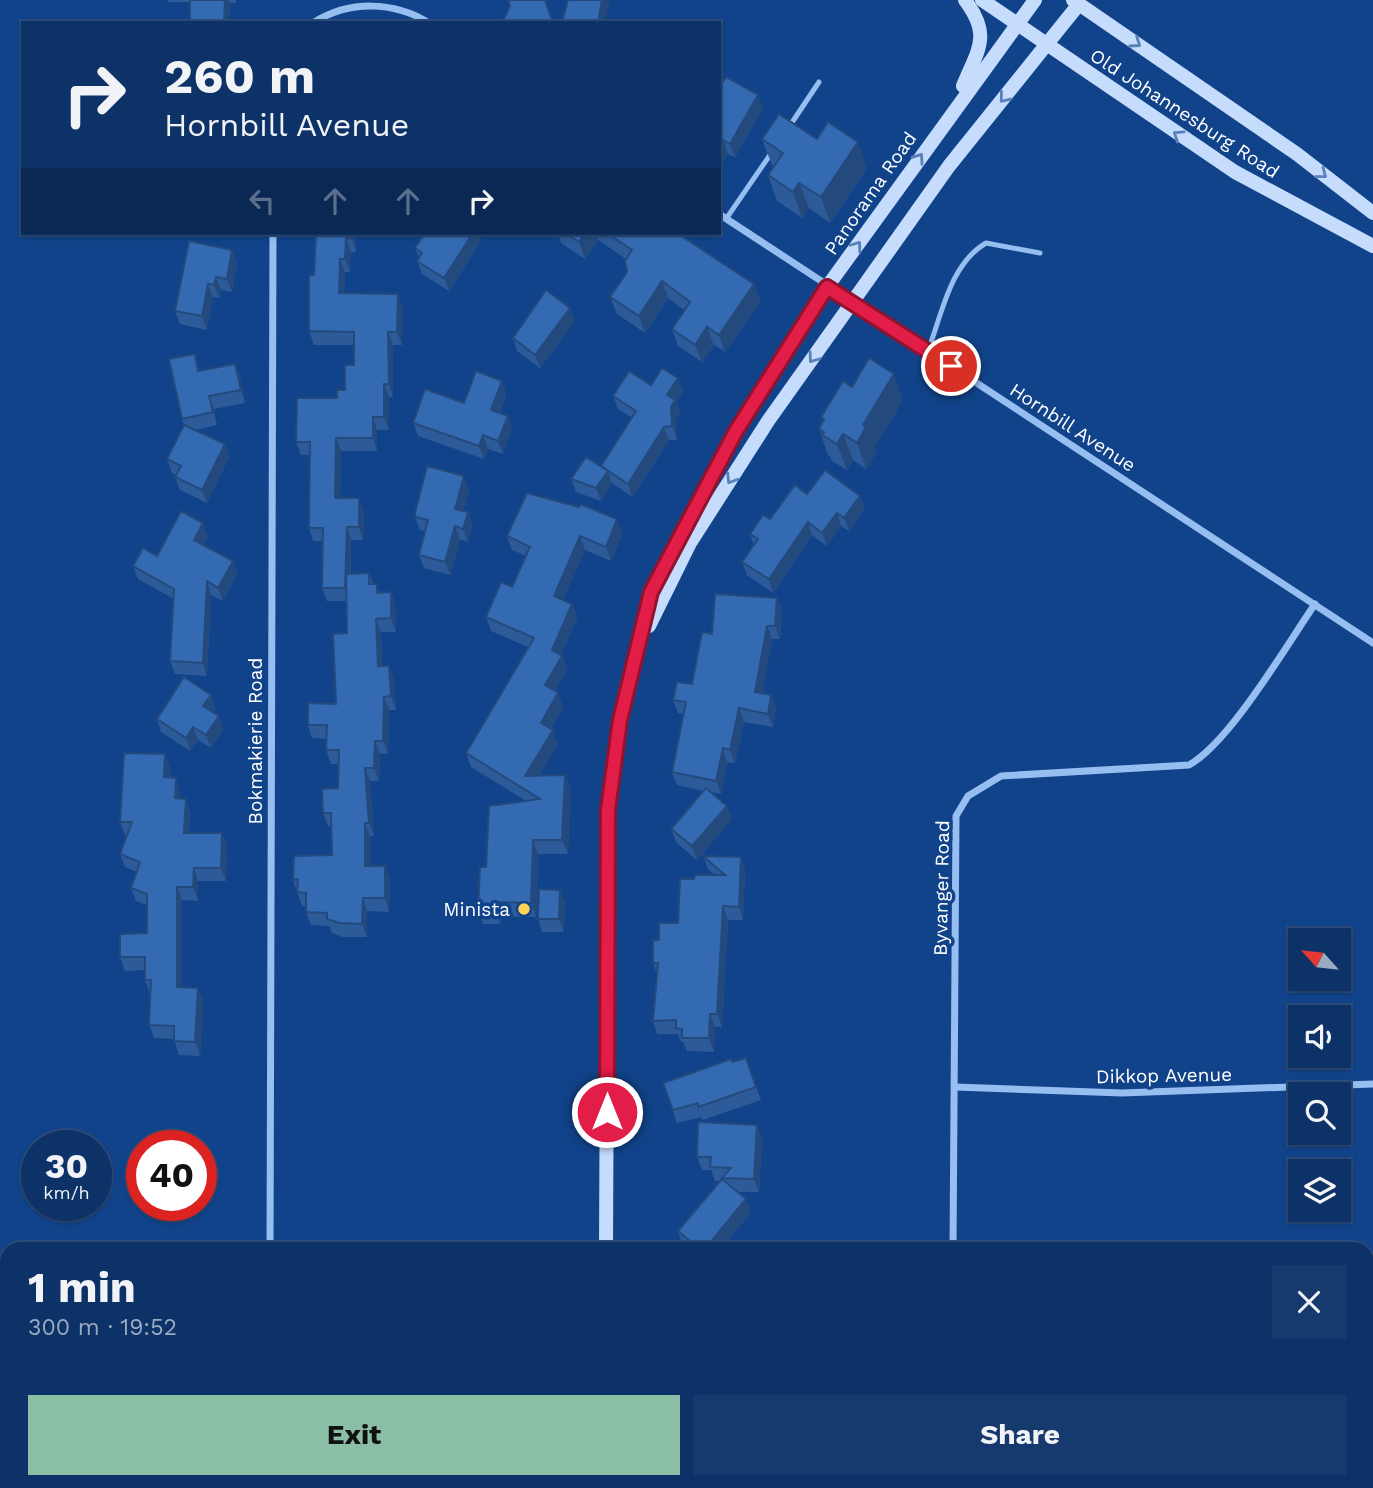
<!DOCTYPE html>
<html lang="en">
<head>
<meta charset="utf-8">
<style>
	:root { --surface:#0d3268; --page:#163a6e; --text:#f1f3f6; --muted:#9aaac0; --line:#2d4d7c; --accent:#8abfa5 }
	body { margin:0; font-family:"Work Sans",sans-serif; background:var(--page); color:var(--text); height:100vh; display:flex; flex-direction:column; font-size:26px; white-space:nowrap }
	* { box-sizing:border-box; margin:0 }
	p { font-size:23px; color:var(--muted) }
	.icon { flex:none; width:38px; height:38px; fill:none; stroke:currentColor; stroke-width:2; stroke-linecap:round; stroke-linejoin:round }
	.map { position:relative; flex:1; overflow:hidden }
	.sheet { position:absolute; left:0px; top:1242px; width:1374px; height:247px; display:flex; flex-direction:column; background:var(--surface); border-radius:21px 21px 0 0; box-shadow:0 2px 5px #0004,0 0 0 2px var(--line) }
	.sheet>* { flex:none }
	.guide { position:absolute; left:21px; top:21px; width:700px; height:214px; border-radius:0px; box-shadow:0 2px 5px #0004,0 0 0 2px var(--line); background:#0d3268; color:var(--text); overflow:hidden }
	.needle { width:46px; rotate:297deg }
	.buttons { position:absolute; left:1288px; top:928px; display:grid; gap:14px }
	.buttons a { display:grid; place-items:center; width:63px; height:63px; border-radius:0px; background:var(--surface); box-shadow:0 2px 5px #0004,0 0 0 2px var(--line); font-size:35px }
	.speed { position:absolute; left:21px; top:1130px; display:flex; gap:14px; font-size:35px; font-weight:700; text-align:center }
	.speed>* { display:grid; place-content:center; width:91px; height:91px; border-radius:50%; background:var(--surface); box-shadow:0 2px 5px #0004,0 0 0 2px var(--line); line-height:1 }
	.speed small { font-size:18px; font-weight:400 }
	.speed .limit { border:10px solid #d22; background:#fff; color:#111 }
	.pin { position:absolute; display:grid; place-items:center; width:60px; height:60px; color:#fff; margin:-30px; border:4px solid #fff; border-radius:50%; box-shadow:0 2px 7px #0007 }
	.me { position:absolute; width:77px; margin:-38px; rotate:0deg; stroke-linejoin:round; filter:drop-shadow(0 0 5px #0008) }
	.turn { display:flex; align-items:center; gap:24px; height:147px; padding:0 28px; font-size:32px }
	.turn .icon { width:91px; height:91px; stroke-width:2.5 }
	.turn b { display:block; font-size:49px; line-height:60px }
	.lanes { display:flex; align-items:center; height:66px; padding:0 28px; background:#0003; justify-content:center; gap:35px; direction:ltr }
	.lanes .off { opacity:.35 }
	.round { display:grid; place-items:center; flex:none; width:74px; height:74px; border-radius:0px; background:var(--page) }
	.summary { display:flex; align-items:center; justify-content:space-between; height:119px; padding:0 28px }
	h1 { font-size:42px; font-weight:700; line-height:52px }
	.cta { display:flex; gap:14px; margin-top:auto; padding:14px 28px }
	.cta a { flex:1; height:80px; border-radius:0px; background:var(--accent); color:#111; font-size:28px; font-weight:700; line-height:80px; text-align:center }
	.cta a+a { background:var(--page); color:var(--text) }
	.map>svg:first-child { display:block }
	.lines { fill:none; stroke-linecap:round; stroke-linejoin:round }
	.lane { stroke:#96bef1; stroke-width:5 }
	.street { stroke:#96bef1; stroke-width:7 }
	.secondary { stroke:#c5dcfc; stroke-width:14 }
	.wall { fill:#2d5b99 }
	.shaded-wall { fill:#244a7d }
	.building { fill:#346ab2; stroke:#244a7d; stroke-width:2 }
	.oneway { stroke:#5980b8 }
	.route-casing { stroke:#92132f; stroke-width:18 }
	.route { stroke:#e11d48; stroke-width:12 }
	.poi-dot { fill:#ffd257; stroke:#11438a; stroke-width:2.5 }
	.labels { text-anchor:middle; stroke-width:7; stroke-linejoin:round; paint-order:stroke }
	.street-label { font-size:19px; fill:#fff; stroke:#11438a }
	.poi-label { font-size:19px; fill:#fff; stroke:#11438a; text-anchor:end }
</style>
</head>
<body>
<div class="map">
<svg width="1373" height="1488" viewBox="0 0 1373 1488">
	<rect width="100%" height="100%" fill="#11438a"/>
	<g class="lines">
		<g class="lane">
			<polyline points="789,127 819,82"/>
			<polyline points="726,219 772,152"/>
			<path d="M928,351C942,314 950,264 986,243L1040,253"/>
		</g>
		<g class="street">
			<path d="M313,23C349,0 394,1 429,23"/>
			<polyline points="719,214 1373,643"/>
			<polyline points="955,1087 1122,1093 1373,1084"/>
			<polyline points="270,1250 273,233"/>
			<path d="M953,1250L956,816L968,796L1001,776L1189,765C1230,742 1286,646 1315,604"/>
			<polyline points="1367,1434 1373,1438"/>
			<polyline points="999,1482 1001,1488"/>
			<polyline points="268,1488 268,1482"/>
			<polyline points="1017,1488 1033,1482"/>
		</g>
		<g class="secondary">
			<polyline points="982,0 1235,172 1373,246"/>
			<polyline points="1073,0 1297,154 1373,213"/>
			<path d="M963,86C978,49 992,36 965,0"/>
			<polyline points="649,626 690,543 768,421 949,166 1079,4"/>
			<polyline points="606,1250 608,810 620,720 651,592 736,431 827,287 1035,0"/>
			<polyline points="605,1488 605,1482"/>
		</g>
	</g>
	<g class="wall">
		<polygon points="167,0 236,0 236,3 230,3 229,23 190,23 190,2 168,2"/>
		<polygon points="719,88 763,108 735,157 728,154 720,167"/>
		<polygon points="762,139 817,139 867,168 830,223 809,208 802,218 777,201 768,175 774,166 772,165"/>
		<polygon points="316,233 355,233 356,252 351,252 350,272 345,272 344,293 398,294 402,307 402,345 393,345 393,397 389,397 389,430 377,430 377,451 341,451 340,498 364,511 363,540 351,540 351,574 369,573 373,584 380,592 391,592 395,605 396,632 381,632 382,666 394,679 396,710 389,710 388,754 380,754 379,781 370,781 374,836 370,836 370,866 390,879 389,912 367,911 367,937 343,937 332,933 329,926 311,925 306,912 306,906 302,906 293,880 332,855 332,826 328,826 323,813 338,788 339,764 331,764 326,750 326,739 312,738 308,725 336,704 347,633 347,601 327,601 322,588 323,541 313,541 309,528 310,455 301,455 296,442 345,390 354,365 354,345 314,345 309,331 314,275"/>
		<polygon points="419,233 478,233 481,241 449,291 422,274 417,261 419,258 415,248 423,236"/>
		<polygon points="558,233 677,233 761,301 725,352 714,345 702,362 678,346 672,329 684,310 668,298 645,333 617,314 610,297 627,272 626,259 598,240 585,259 561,243"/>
		<polygon points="232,250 237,263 232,292 221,290 219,298 213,297 207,330 180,324 175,311"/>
		<polygon points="575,321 540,368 517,351 513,338"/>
		<polygon points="235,364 240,377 245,403 214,409 217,425 196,430 229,457 207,503 180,490 175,477 176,475 172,473 167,459 184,425 182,419 199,367 200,371"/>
		<polygon points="678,378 683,392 676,402 680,413 675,420 677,440 669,440 632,497 612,483 601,501 576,492 571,479 601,467 632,418 618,409 613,396"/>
		<polygon points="502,381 506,394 500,413 512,429 503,454 488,449 484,459 418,436 413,423 464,403"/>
		<polygon points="852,387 903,400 874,448 876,453 866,469 853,460 847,470 832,461 830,456 828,455 819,429 823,422 821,417"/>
		<polygon points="469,490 463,511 468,512 472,525 468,542 460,539 450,575 424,568 419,555 425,531 420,530 415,517"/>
		<polygon points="807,494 860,496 864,509 849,531 841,526 827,546 812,535 773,593 747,575 742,562 754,545 750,534 770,519"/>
		<polygon points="623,533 611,561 585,550 563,600 572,604 577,618 561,655 562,656 567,670 555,691 558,693 563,707 551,729 558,744 539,775 565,775 570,789 568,854 538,854 536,917 501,916 500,924 483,924 478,910 486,867 526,801 471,767 466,753 528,647 491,631 486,617 512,587 526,556 512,550 507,536"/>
		<polygon points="208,537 203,545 233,561 237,574 223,601 211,595 207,676 175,674 170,661 174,599 138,579 133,566"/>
		<polygon points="777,598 782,612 780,639 772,639 762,693 771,695 776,708 773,727 744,722 735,763 727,762 721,794 711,792 732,819 697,860 676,842 671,829 704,791 677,785 672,772 684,714 678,713 673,700 692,684 712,634"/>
		<polygon points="211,695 215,708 213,712 223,729 211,748 198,740 190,751 161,732 157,719"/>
		<polygon points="170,768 170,777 180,791 180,798 186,799 190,812 189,833 222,833 227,847 226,881 198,881 198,901 182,900 182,987 198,988 203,1001 200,1056 179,1055 174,1039 154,1038 149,1025 150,993 145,980 145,970 125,971 120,957 147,933 147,905 136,901 131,888 137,872 125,867 120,854 127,835 125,835 120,822"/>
		<polygon points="703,856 741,857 745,871 743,920 728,920 722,1027 715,1027 714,1052 687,1051 683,1042 681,1042 678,1034 657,1034 653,1021 657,974 653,963 659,940 678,923 694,879 715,875 708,869"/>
		<polygon points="565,903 564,932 542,932 538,919"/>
		<polygon points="746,1058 761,1100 703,1120 701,1117 677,1123 663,1083"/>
		<polygon points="762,1138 759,1192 737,1192 751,1212 720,1250 689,1250 682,1244 678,1231 720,1181 715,1181 711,1170 702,1170 697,1157"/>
	</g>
	<g class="shaded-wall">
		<polygon points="225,0 228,0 230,3 229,23 224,23"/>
		<polygon points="602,0 610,0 605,23 598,23"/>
		<polygon points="758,95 763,108 735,157 730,144"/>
		<polygon points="723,140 728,154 720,167 719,147"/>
		<polygon points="858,142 867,168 830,223 821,197"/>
		<polygon points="799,183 809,208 802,218 793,192"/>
		<polygon points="351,233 355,233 356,252 352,239"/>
		<polygon points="473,233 478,233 481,241 449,291 444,278"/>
		<polygon points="585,233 595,233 598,240 585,259 579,242"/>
		<polygon points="346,238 351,252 350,272 345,259"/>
		<polygon points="232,250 237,263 232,292 227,279"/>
		<polygon points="340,259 345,272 344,307 339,293"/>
		<polygon points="216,277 221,290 219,298 214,285"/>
		<polygon points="662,281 668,298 645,333 639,316"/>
		<polygon points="208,284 213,297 207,330 202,316"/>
		<polygon points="754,284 761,301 725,352 719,335"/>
		<polygon points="398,294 402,307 402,345 397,332"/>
		<polygon points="570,308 575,321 540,368 535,355"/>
		<polygon points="707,327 714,345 702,362 695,345"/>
		<polygon points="388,332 393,345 393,397 389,384"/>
		<polygon points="195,354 199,367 203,385 198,371"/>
		<polygon points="235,364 240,377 245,403 241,390"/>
		<polygon points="894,374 903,400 874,448 876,453 866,469 857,443 863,425"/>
		<polygon points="678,378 683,392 676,402 680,413 675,420 677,440 672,426 667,395"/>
		<polygon points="502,381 506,394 496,423 491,410"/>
		<polygon points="384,384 389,397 389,430 384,417"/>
		<polygon points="209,396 214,409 217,425 213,412"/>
		<polygon points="508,416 512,429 503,454 498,441"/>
		<polygon points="373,417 377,430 377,451 373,438"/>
		<polygon points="664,427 669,440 632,497 628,484"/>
		<polygon points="843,434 853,460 847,470 837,444"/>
		<polygon points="483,435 488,449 484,459 479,446"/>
		<polygon points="336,438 341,451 340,511 335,498"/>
		<polygon points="225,444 229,457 207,503 202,490"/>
		<polygon points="608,471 612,484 601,501 596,488"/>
		<polygon points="464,476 469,490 460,522 455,509"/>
		<polygon points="860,496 864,509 849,531 844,518"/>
		<polygon points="359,498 364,511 363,540 359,527"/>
		<polygon points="468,512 472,525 468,542 463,529"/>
		<polygon points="837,513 841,526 827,546 822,533"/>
		<polygon points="617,519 623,533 611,561 606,547"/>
		<polygon points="808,522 812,535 773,593 769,579"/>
		<polygon points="203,523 208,537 199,553 194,540"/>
		<polygon points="455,526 460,539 450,575 445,562"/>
		<polygon points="347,527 351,540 350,601 345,588"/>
		<polygon points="580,536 585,550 559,610 554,596"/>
		<polygon points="233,561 237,574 223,601 218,588"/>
		<polygon points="207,581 211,595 207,676 203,663"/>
		<polygon points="391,592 395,605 396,632 391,618"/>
		<polygon points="777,598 782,612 780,639 775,626"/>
		<polygon points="572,604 577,618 557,664 552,650"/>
		<polygon points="376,619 381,632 383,679 378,666"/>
		<polygon points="767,626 772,639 760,706 755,692"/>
		<polygon points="562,656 567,670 550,699 545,685"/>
		<polygon points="389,666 394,679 396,710 391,696"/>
		<polygon points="558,693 563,707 546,737 541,723"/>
		<polygon points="211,695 215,708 208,719 203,706"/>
		<polygon points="771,695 776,708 773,727 768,714"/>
		<polygon points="384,697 389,710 388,754 383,741"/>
		<polygon points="739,708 744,722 735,763 730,750"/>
		<polygon points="219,716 223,729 211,748 206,735"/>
		<polygon points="193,727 198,740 190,751 186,738"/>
		<polygon points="553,730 558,744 530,790 525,776"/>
		<polygon points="375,741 380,754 379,781 374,768"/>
		<polygon points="723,748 727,762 721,794 716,781"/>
		<polygon points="165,754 170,768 169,791 164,777"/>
		<polygon points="365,768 370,781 374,836 369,823"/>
		<polygon points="565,775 570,789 568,854 562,840"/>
		<polygon points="176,778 180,791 179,811 175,798"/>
		<polygon points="186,799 190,812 189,846 184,833"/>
		<polygon points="727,806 732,819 697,860 692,846"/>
		<polygon points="365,823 370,836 370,879 365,866"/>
		<polygon points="222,833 227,847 226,881 221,868"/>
		<polygon points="533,840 538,854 536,917 531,903"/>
		<polygon points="741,857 745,871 743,920 739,907"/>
		<polygon points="385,866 390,879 389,912 385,898"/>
		<polygon points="194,868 198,881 198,901 193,887"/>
		<polygon points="177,887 182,900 182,1000 177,987"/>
		<polygon points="560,890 565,903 564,932 559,919"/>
		<polygon points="363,898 367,911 367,937 362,924"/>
		<polygon points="496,902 501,916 500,924 495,910"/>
		<polygon points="723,906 728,920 722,1027 717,1014"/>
		<polygon points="198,988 203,1001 200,1056 195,1042"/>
		<polygon points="710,1014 715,1027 714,1052 709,1038"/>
		<polygon points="757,1125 762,1138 759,1192 754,1179"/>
		<polygon points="746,1199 751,1212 720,1250 704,1250"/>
		<polygon points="372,1482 383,1482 380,1488 371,1488"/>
	</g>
	<g class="building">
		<polygon points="190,0 225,0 224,23 190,23"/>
		<polygon points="508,0 545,0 553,23 544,23 535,20 534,23 502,23 510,6"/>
		<polygon points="568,0 602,0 598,23 562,23"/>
		<polygon points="726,77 758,95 730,144 723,140 719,147 719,88"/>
		<polygon points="779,114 817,139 828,122 858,142 821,197 799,183 793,192 768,175 783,153 762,139"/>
		<polygon points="316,233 351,233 352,239 346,238 345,259 340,259 339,293 398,294 397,332 388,332 389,384 384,384 384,417 373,417 373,438 336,438 335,498 359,498 359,527 347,527 345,588 322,588 323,528 309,528 310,442 296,442 297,398 337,398 337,390 345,390 345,365 354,365 354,332 309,331 309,275 314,275"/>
		<polygon points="425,233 473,233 444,278 417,261 422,253 415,248"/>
		<polygon points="565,233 585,233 579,242"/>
		<polygon points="607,233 677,233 754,284 719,335 707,327 695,345 672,329 690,302 662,281 639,316 610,297 627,272 625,261 632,250"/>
		<polygon points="189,241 232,250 227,279 216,277 214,285 208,284 202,316 175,311"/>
		<polygon points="546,290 570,308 535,355 513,338"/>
		<polygon points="195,354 198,371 235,364 241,390 209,396 213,412 182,419 169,359"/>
		<polygon points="869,358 894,374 863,425 866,427 857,443 843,434 837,444 822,435 824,432 819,429 824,419 821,417 843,381 852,387"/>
		<polygon points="662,368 678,378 667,395 675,400 671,407 672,426 664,427 628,484 601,466 636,411 613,396 629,371 651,385"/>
		<polygon points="476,371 502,381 491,410 508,416 498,441 483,435 479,446 413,423 425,389 464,403"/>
		<polygon points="184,425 225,444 202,490 175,477 181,466 167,459"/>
		<polygon points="586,457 608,471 596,488 571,479"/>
		<polygon points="427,466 464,476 455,509 468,512 463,529 455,526 445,562 419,555 428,520 415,517 415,513"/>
		<polygon points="825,470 860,496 844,518 837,513 822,533 808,522 769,579 742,562 758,539 750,534 763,515 770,519 795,485 807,494"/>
		<polygon points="527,493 579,507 580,504 617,519 606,547 580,536 554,596 572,604 552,650 562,656 545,685 558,693 541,723 553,730 525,776 565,775 562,840 533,840 531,903 496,902 495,910 478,910 480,867 486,867 489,806 540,799 466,753 534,638 486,617 501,582 512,587 530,547 507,536"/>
		<polygon points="181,511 203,523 194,540 233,561 218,588 207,581 203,663 170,661 174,589 133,566 143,548 157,556"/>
		<polygon points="369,573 369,584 377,584 377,593 391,592 391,618 376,619 378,666 389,666 391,696 384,697 383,741 375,741 374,768 365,768 369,823 365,823 365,866 385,866 385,898 363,898 362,924 339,923 327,919 327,913 306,912 306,893 297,892 298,879 293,880 294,856 332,855 331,813 323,813 322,789 338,788 339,750 326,750 327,725 308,725 308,703 336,704 333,634 347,633 346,574"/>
		<polygon points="715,594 777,598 775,626 767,626 755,692 771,695 768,714 739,708 730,750 723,748 716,781 672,772 686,702 673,700 677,682 692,684 702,632 712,634"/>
		<polygon points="184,677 211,695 203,706 219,716 206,735 193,727 186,738 157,719"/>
		<polygon points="124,753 165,754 164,777 176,778 175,798 186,799 184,833 222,833 221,868 194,868 193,887 177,887 177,987 198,988 195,1042 174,1041 174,1026 149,1025 151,980 145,980 145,957 120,957 120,934 147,933 147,894 131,888 140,862 120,854 132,822 120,822"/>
		<polygon points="706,788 727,806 692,846 671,829"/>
		<polygon points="703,856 741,857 739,907 723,906 717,1014 710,1014 709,1038 682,1038 682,1029 676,1028 676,1020 653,1021 658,963 653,963 653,940 659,940 659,923 678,923 680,879 694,879 695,875 725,875"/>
		<polygon points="539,889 560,890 559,919 538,919"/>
		<polygon points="746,1058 756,1087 698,1107 698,1103 673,1110 663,1083 731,1059 732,1062"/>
		<polygon points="698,1122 757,1125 754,1179 722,1178 731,1168 710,1167 711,1157 697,1157"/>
		<polygon points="722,1179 746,1199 704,1250 689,1250 691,1242 678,1231"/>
		<polygon points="333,1482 372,1482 370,1487 387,1488 331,1488"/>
		<polygon points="409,1482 425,1482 430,1485 429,1488 407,1488"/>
		<polygon points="493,1482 531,1482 530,1484 559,1484 559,1488 489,1488"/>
		<rect x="305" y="1487" width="24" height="1"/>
	</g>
	<defs><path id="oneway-chevron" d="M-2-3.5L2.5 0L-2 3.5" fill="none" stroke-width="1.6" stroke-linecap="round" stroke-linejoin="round" transform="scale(1.75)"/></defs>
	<g class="oneway">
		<use href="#oneway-chevron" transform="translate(1136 43) rotate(35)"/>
		<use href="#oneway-chevron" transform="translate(1004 98) rotate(129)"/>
		<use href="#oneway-chevron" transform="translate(1178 135) rotate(-146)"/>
		<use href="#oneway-chevron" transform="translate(919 158) rotate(-55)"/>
		<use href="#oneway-chevron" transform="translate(1322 174) rotate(38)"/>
		<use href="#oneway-chevron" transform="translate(857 246) rotate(-54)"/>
		<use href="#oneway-chevron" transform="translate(813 358) rotate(126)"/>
		<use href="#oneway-chevron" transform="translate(731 479) rotate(122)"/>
	</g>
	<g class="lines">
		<defs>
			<polyline id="route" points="607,1112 608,810 620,720 651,592 736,431 827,287 951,366"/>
		</defs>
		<use href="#route" class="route-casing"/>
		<use href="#route" class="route"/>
	</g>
	<circle class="poi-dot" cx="524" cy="909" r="7"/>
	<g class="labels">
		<g class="street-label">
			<text transform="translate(1185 113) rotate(33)" y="7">Old Johannesburg Road</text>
			<text transform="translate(870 193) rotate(-55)" y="7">Panorama Road</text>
			<text transform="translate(1073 427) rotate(33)" y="7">Hornbill Avenue</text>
			<text transform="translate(255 741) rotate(-90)" y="7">Bokmakierie Road</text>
			<text transform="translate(941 888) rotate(-89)" y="7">Byvanger Road</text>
			<text transform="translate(1164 1075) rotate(-1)" y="7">Dikkop Avenue</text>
		</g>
		<g class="poi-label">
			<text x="510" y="916">Minista</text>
		</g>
	</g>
</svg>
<div class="buttons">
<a><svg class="needle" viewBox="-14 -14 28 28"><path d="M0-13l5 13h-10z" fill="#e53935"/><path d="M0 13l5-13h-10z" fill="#9aaac0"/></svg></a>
<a><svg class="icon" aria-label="sound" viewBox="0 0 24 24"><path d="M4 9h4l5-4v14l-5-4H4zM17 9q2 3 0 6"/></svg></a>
<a><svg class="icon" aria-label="search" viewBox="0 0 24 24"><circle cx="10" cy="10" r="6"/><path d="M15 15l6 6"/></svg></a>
<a><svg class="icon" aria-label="layers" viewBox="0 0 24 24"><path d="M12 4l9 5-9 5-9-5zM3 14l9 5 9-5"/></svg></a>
</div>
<div class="speed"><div>30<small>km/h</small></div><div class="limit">40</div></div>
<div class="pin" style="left:951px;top:366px;background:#d93025"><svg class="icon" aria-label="arrive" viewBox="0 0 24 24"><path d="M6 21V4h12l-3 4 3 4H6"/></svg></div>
<svg class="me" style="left:607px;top:1112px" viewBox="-20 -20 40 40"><circle r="17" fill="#e11d48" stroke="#fff" stroke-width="3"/><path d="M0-11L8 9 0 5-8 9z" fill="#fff"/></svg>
<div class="guide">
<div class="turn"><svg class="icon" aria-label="right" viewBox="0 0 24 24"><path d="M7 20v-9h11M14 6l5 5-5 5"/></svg><div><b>260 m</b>Hornbill Avenue</div></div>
<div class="lanes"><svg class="icon off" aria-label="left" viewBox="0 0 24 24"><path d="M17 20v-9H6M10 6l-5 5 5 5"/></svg><svg class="icon off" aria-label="ahead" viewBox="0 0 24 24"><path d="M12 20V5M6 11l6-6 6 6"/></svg><svg class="icon off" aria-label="ahead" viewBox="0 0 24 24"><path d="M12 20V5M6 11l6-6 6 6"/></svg><svg class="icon" aria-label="right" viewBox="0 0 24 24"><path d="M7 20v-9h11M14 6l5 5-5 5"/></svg></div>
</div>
<section class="sheet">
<div class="summary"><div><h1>1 min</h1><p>300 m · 19:52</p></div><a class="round"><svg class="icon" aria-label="close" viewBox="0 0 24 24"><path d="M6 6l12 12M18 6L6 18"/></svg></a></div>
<div class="cta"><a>Exit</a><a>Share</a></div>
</section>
</div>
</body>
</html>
